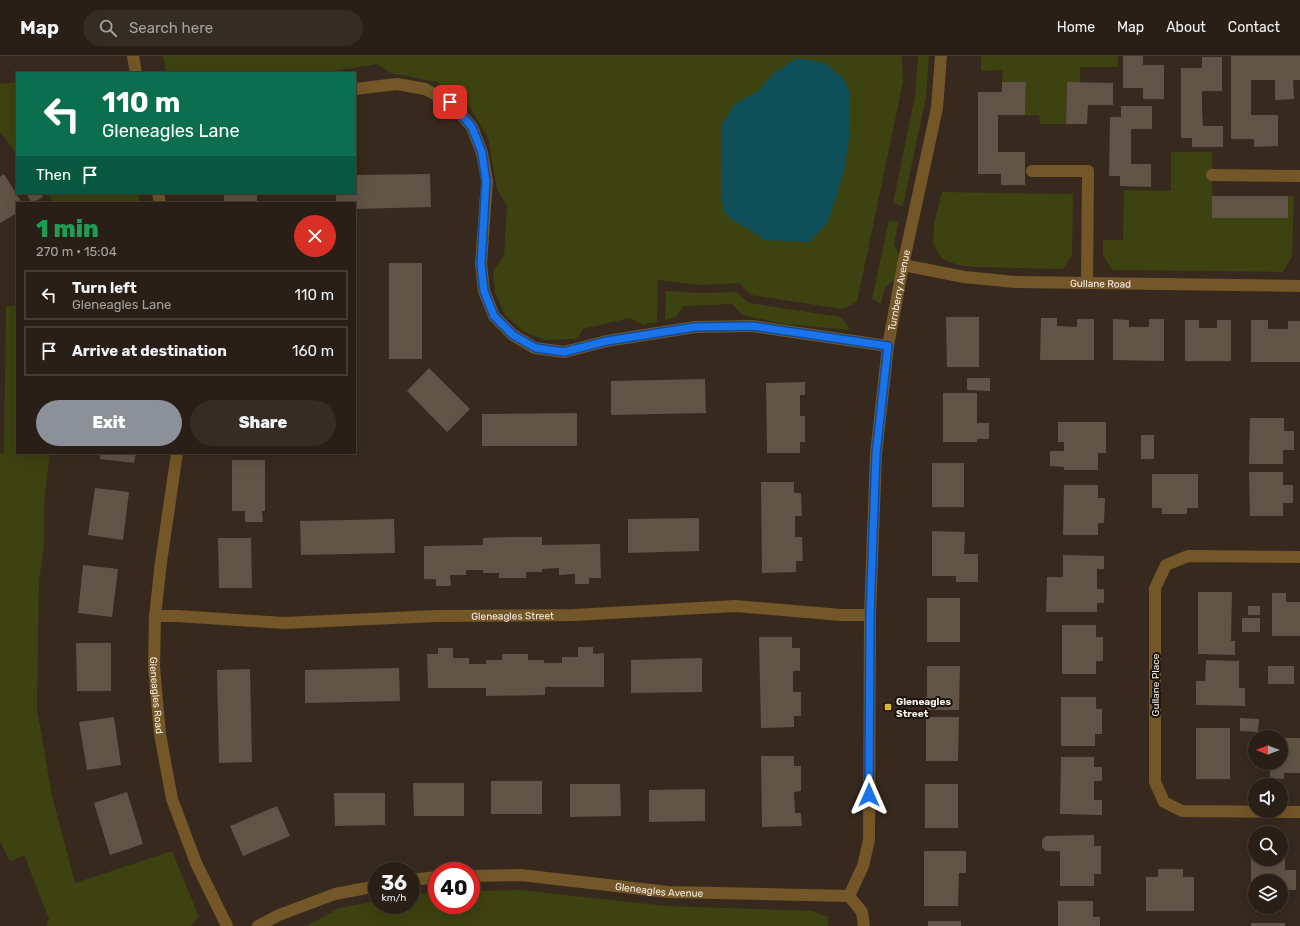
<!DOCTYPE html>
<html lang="en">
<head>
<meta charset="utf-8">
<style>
	:root { --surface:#291f16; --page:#352c23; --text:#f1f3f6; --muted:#a5a2a1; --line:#453d35; --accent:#8c9099 }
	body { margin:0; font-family:Rubik,sans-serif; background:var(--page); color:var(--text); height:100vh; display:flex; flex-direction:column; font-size:15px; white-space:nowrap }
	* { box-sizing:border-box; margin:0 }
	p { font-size:13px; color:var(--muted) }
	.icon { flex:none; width:22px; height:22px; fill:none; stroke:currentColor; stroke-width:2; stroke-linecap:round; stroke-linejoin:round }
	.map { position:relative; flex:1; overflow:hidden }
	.panel { position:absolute; left:16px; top:146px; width:340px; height:252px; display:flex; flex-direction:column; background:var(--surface); border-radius:0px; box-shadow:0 4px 16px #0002,0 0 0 1px var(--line) }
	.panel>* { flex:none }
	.top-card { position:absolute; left:16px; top:16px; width:340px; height:122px; border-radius:0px; box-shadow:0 4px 16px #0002,0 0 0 1px var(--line); background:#0b6e4f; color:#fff; overflow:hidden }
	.needle { width:26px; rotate:270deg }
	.tools { position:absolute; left:1248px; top:674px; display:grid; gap:8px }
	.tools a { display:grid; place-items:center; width:40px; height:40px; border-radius:50%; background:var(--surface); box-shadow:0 4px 16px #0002,0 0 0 1px var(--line); font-size:20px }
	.speed { position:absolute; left:368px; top:806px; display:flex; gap:8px; font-size:20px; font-weight:700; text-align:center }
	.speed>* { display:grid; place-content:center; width:52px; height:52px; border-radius:50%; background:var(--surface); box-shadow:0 4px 16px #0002,0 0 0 1px var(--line); line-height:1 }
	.speed small { font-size:10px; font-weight:400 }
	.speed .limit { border:6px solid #d22; background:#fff; color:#111 }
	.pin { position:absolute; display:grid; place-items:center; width:34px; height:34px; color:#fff; margin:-17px; border-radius:8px; box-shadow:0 2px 6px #0006 }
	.me { position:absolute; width:44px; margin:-22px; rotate:0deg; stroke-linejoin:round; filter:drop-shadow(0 0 3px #0008) }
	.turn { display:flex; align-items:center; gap:14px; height:84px; padding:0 20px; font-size:18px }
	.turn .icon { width:52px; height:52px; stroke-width:2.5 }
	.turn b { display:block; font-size:28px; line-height:34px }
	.then { display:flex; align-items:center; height:38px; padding:0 20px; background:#0003; gap:8px; font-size:15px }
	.round { display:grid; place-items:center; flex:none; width:42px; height:42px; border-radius:21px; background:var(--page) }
	.summary { display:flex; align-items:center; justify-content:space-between; height:68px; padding:0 20px }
	h1 { font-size:24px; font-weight:800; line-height:30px; color:#1e9e55 }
	.cta { display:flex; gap:8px; margin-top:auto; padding:8px 20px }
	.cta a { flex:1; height:46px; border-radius:24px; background:var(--accent); color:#fff; font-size:16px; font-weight:800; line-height:46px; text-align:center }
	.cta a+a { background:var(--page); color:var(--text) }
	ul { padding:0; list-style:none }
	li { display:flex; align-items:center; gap:12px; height:50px; margin:0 8px 6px; padding:0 12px; border:2px solid var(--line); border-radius:0px }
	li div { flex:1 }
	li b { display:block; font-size:15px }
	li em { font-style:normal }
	header { display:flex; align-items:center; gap:24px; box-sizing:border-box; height:56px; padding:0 20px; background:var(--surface); border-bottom:1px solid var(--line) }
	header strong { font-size:19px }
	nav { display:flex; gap:22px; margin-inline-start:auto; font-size:14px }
	.search { width:280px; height:36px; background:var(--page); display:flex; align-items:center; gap:10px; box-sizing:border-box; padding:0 14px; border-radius:22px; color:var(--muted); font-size:15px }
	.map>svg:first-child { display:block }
	.green { fill:#3c4210 }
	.water { fill:#0f4f59 }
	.building { fill:#615345 }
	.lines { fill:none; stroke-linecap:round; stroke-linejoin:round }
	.minor { stroke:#745728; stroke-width:12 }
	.route-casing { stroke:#114b97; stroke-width:10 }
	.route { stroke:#1a73e8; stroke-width:7 }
	.poi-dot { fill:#d9b334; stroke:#19130e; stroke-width:1.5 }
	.labels { text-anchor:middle; stroke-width:4; stroke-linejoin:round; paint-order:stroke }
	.street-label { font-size:10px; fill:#f5ece4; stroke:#19130e }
	.poi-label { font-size:10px; font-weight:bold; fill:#f5ece4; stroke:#19130e; text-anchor:start }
</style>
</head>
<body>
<header>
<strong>Map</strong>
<div class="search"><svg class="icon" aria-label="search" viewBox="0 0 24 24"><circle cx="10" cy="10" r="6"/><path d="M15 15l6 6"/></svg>Search here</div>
<nav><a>Home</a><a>Map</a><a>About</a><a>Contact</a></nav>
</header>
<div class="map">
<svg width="1300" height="870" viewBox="0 0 1300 870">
	<rect width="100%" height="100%" fill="#37291d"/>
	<g class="green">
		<polygon points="163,0 902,0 903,26 857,246 842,253 751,239 739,227 700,229 658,224 657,266 643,269 630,262 583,273 577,283 545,284 523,275 505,259 495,237 493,216 504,199 507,150 497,134 488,82 469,50 437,26 390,17 377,8 329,16 328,17 166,17"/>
		<polygon points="918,0 929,0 926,41 903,150 893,147 915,40"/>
		<polygon points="981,0 1118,0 1118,11 1080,11 1080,27 1067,27 1066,68 1040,68 1039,59 1025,59 1026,26 1002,26 1003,14 981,15"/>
		<polygon points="17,26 17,98 0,76 0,28"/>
		<polygon points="1171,96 1212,96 1212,162 1287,162 1288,140 1294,140 1292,201 1283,216 1112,214 1103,199 1103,184 1123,184 1124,134 1171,135"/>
		<polygon points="942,136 1073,138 1072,199 1063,213 976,211 958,209 942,203 933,188 934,168"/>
		<polygon points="47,137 138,137 140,147 54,147"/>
		<polygon points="889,164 898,166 894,189 902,203 898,220 884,233 881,248 872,243"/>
		<polygon points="666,235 699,237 737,236 749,247 841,261 850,274 784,268 742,259 732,248 684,250 675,262 665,264"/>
		<polygon points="6,250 17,250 17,397 50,397 44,447 44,488 39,526 37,653 52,740 75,827 172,795 199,861 190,870 46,870 49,863 24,799 10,806 0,785 0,397 4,397"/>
		<polygon points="520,834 666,850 812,855 828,861 828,870 306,870 340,852 377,845 377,849 411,849 411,839 437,836 437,849 471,849 471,835"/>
	</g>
	<polygon class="water" points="797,2 825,7 843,22 850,37 850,75 845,110 839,131 828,166 809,186 764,184 749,173 735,166 724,156 721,137 722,68 735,48 758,35 774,17"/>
	<g class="building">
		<polygon points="1123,0 1143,0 1143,9 1164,9 1164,43 1143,43 1143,32 1123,32"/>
		<polygon points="1231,0 1300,0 1300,24 1293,24 1294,43 1275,44 1275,24 1251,24 1251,59 1278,59 1278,90 1254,91 1254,83 1231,83"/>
		<polygon points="1202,1 1222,1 1222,35 1202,35 1202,53 1203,70 1223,70 1223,91 1192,91 1192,82 1181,82 1181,12 1202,12"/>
		<polygon points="1002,26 1026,26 1025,59 998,59 998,96 1025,96 1025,129 1001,129 1001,118 978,118 978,36 1002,36"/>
		<polygon points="1067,26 1113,27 1113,49 1088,49 1087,68 1066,68"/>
		<polygon points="1121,50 1152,50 1152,73 1131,73 1131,108 1151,108 1151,131 1120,130 1120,120 1109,120 1110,61 1121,61"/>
		<polygon points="4,118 22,147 17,147 17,157 0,167 0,121"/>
		<polygon points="430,118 431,151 355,153 355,147 336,147 336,137 355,137 355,119"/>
		<polygon points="26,137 41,137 43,141 32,147"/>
		<rect x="224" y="137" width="33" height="10"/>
		<rect x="1212" y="140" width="76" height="22"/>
		<rect x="389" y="207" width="33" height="96"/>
		<polygon points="946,261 979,261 979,311 947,311"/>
		<polygon points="1041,262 1057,262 1057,270 1077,271 1077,263 1094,263 1094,304 1040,304"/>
		<polygon points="1113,263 1129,264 1129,271 1149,271 1149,263 1164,263 1164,305 1113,304"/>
		<polygon points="1185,264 1199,264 1199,272 1217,272 1217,264 1231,264 1231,305 1185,305"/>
		<polygon points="1251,264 1268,264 1268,273 1288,273 1288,265 1300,265 1300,306 1251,306"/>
		<polygon points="429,312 470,353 447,376 407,335"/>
		<polygon points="967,322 990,322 990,335 967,334"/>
		<polygon points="705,323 706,357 611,359 611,325"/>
		<polygon points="805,326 805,339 800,339 800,360 805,360 805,386 800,386 800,397 767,397 766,327"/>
		<polygon points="943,337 977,337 977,367 989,367 989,383 977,383 977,386 943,386"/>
		<polygon points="577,357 577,390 482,390 482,358"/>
		<polygon points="1250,362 1284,362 1284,375 1294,375 1294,394 1283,394 1283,408 1249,408"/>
		<polygon points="1058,366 1106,366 1106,397 1098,397 1098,414 1064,414 1064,411 1050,410 1050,395 1064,395 1064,386 1058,386"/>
		<rect x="1141" y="379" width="13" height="24"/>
		<polygon points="100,397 136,397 134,407 100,403"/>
		<polygon points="232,404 265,404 265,455 262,455 263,466 245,466 245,455 232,455"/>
		<rect x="932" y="407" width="32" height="44"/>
		<polygon points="1249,416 1283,416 1283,429 1293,429 1293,447 1283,447 1283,460 1250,460"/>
		<polygon points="1152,418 1198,418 1198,452 1187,452 1187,458 1162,458 1162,452 1152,452"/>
		<polygon points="761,426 794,426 794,437 801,437 802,460 795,460 795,481 802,481 803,505 796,505 796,516 762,517"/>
		<polygon points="1064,429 1098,429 1098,442 1105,442 1104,467 1098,467 1098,479 1063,479"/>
		<polygon points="95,432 129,436 123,484 88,479"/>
		<polygon points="699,462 699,495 628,497 628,463"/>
		<polygon points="394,463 395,497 301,499 300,465"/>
		<polygon points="932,475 965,476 964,498 978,498 978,526 956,526 956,520 932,520"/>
		<polygon points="513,481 542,481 542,489 600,488 601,522 589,522 589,528 575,528 575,518 559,519 559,512 542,513 542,516 526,516 526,522 499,522 499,517 483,517 483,514 466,514 466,519 450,519 451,530 436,530 436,523 424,523 424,490 483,489 483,482"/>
		<polygon points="218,482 251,482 252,532 219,532"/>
		<polygon points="1063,499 1104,500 1104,513 1097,513 1097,533 1104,533 1104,547 1097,547 1097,556 1046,556 1047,521 1063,521"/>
		<polygon points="83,509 118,513 112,561 78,557"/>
		<polygon points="1198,536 1232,536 1231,585 1235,585 1235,599 1198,598"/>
		<polygon points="1272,537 1286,537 1286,546 1300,546 1300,580 1272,580"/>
		<rect x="927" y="542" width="33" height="44"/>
		<rect x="1248" y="550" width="12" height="9"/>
		<rect x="1242" y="562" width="18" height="14"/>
		<polygon points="1062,569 1096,569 1096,581 1103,581 1103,605 1096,605 1096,618 1062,618"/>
		<polygon points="759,581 792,581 792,592 800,592 800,615 793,615 793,636 801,636 801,660 794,660 794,671 761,672"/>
		<polygon points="76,587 111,587 111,635 77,635"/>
		<polygon points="578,591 593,591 593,598 604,597 604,631 545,631 545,639 486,640 486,632 428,632 427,598 438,598 438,592 453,592 453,602 469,602 469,608 486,608 486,604 502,604 502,598 528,598 528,604 544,604 544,607 562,607 562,601 578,601"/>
		<polygon points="702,602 702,636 631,637 631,604"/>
		<polygon points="1206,604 1239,605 1239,632 1245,632 1245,650 1196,649 1196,625 1205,625"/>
		<polygon points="927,610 960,610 959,654 927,654"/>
		<rect x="1268" y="610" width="26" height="18"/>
		<polygon points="399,612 400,645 305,647 305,614"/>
		<polygon points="250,613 252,706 219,707 217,614"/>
		<polygon points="1061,641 1096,641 1096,653 1102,653 1102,678 1095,678 1095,690 1061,690"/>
		<polygon points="114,661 121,709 87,714 79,666"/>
		<polygon points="926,661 959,661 958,705 926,705"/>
		<polygon points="1240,662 1259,663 1258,676 1240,675"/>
		<rect x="1196" y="672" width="34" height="51"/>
		<polygon points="1281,682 1300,682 1300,717 1284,717 1284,723 1270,722 1270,707 1281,707"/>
		<polygon points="761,700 794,700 794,710 801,710 801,735 794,736 795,757 801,757 802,770 762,771"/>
		<polygon points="1061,701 1094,701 1094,711 1102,711 1102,725 1094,725 1094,744 1102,744 1102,759 1060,758"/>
		<rect x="491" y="725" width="51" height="33"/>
		<polygon points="413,727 464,727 464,760 414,760"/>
		<polygon points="570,728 620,728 621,760 570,761"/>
		<rect x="925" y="728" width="33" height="44"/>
		<polygon points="705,733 705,765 649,766 649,734"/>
		<polygon points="127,736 143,788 110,799 94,747"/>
		<polygon points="334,737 385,737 385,769 335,770"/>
		<polygon points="277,750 290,780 243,800 230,770"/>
		<polygon points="1094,779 1094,790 1101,790 1101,818 1094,818 1094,830 1060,830 1060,795 1046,795 1042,791 1042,784 1046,780"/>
		<polygon points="924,795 966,795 966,817 959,817 958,850 924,850"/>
		<polygon points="1251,800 1255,800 1255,803 1281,803 1281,800 1285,800 1285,814 1296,814 1296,834 1285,834 1284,847 1281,846 1281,825 1255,825 1255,846 1251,846"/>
		<polygon points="1158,813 1183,813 1183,821 1194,821 1194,855 1146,855 1146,821 1158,821"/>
		<polygon points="1058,845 1093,845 1093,861 1100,861 1100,870 1058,870"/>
		<rect x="928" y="865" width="33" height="5"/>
		<rect x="1251" y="867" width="34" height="3"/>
	</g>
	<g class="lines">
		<g class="minor">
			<polyline points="133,0 136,17"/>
			<polyline points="355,33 397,28 425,33 450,46 472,71 482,97 487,125 481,208 484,235 494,260 513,279 535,292 564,296 607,285 695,271 752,270 888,290"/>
			<polyline points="1032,115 1088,115 1087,226"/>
			<polyline points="1212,119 1300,120"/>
			<polyline points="158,137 160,147"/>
			<path id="s1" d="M903,209L964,221L1015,226L1300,230"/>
			<path id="s2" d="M177,397L161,506L155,560L154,611L160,678L172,743L196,807L227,870"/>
			<polyline points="1300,501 1188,500 1166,509 1155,532 1155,726 1164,746 1182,755 1300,756"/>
			<path id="s3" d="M155,560H177L284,567L436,560L574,559L735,550L841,559H870"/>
			<path id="s4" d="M471,820L521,819L668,836L849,840"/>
			<polyline points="411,824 437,821"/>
			<polyline points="258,870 279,859 335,838 377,830"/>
			<path id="s5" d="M864,870L862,856L849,840L863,810L869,784L870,559L876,398L888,290L903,209L937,52L941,0"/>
		</g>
	</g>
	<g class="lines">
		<defs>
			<polyline id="route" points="450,46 472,71 482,97 486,125 481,208 484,235 494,260 513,279 536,292 564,296 607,285 695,271 752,270 888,290 876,398 870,559 869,739"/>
		</defs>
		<use href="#route" class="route-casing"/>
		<use href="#route" class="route"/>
	</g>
	<rect class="poi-dot" x="884" y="647" width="8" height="8" rx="2"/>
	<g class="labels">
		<g class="street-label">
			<text dy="4" stroke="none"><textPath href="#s1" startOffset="199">Gullane Road</textPath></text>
			<text dy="4" stroke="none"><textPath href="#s5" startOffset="646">Turnberry Avenue</textPath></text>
			<text dy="4" stroke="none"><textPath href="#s3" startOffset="358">Gleneagles Street</textPath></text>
			<text transform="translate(1155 629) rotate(-90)" y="4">Gullane Place</text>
			<text dy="4" stroke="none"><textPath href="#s2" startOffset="244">Gleneagles Road</textPath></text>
			<text dy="4" stroke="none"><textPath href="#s4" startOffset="189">Gleneagles Avenue</textPath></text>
		</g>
		<g class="poi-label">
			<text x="896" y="649">Gleneagles<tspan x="896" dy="12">Street</tspan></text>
		</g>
	</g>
</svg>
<div class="tools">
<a><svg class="needle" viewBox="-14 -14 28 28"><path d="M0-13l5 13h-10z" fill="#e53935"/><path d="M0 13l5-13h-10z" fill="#a5a2a1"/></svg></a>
<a><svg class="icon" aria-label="sound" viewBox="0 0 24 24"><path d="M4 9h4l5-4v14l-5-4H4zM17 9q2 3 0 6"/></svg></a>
<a><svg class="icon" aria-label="search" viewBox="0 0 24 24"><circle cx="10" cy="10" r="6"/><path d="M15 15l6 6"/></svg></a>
<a><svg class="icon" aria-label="layers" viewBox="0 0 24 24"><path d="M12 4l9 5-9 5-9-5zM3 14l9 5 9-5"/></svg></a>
</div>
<div class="speed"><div>36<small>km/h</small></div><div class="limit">40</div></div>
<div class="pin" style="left:450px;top:46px;background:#d93025"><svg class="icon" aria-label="arrive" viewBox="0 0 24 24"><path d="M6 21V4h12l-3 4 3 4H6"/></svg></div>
<svg class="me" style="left:869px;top:739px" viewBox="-20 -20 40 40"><path d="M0-17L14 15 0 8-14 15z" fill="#1a73e8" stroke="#fff" stroke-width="4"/></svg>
<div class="top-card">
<div class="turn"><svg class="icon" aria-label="left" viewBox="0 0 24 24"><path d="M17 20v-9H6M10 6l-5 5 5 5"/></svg><div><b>110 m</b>Gleneagles Lane</div></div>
<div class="then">Then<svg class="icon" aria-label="arrive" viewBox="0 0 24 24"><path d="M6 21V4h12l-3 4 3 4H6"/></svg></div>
</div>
<section class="panel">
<div class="summary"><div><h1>1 min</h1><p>270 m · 15:04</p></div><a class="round" style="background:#d93025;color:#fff"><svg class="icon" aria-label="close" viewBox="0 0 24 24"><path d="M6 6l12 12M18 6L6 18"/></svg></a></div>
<ul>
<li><svg class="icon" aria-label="left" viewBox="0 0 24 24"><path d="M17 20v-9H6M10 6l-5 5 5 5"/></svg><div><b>Turn left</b><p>Gleneagles Lane</p></div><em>110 m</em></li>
<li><svg class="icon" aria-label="arrive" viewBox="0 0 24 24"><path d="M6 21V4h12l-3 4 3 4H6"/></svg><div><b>Arrive at destination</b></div><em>160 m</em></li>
</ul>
<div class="cta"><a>Exit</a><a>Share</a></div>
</section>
</div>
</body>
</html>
